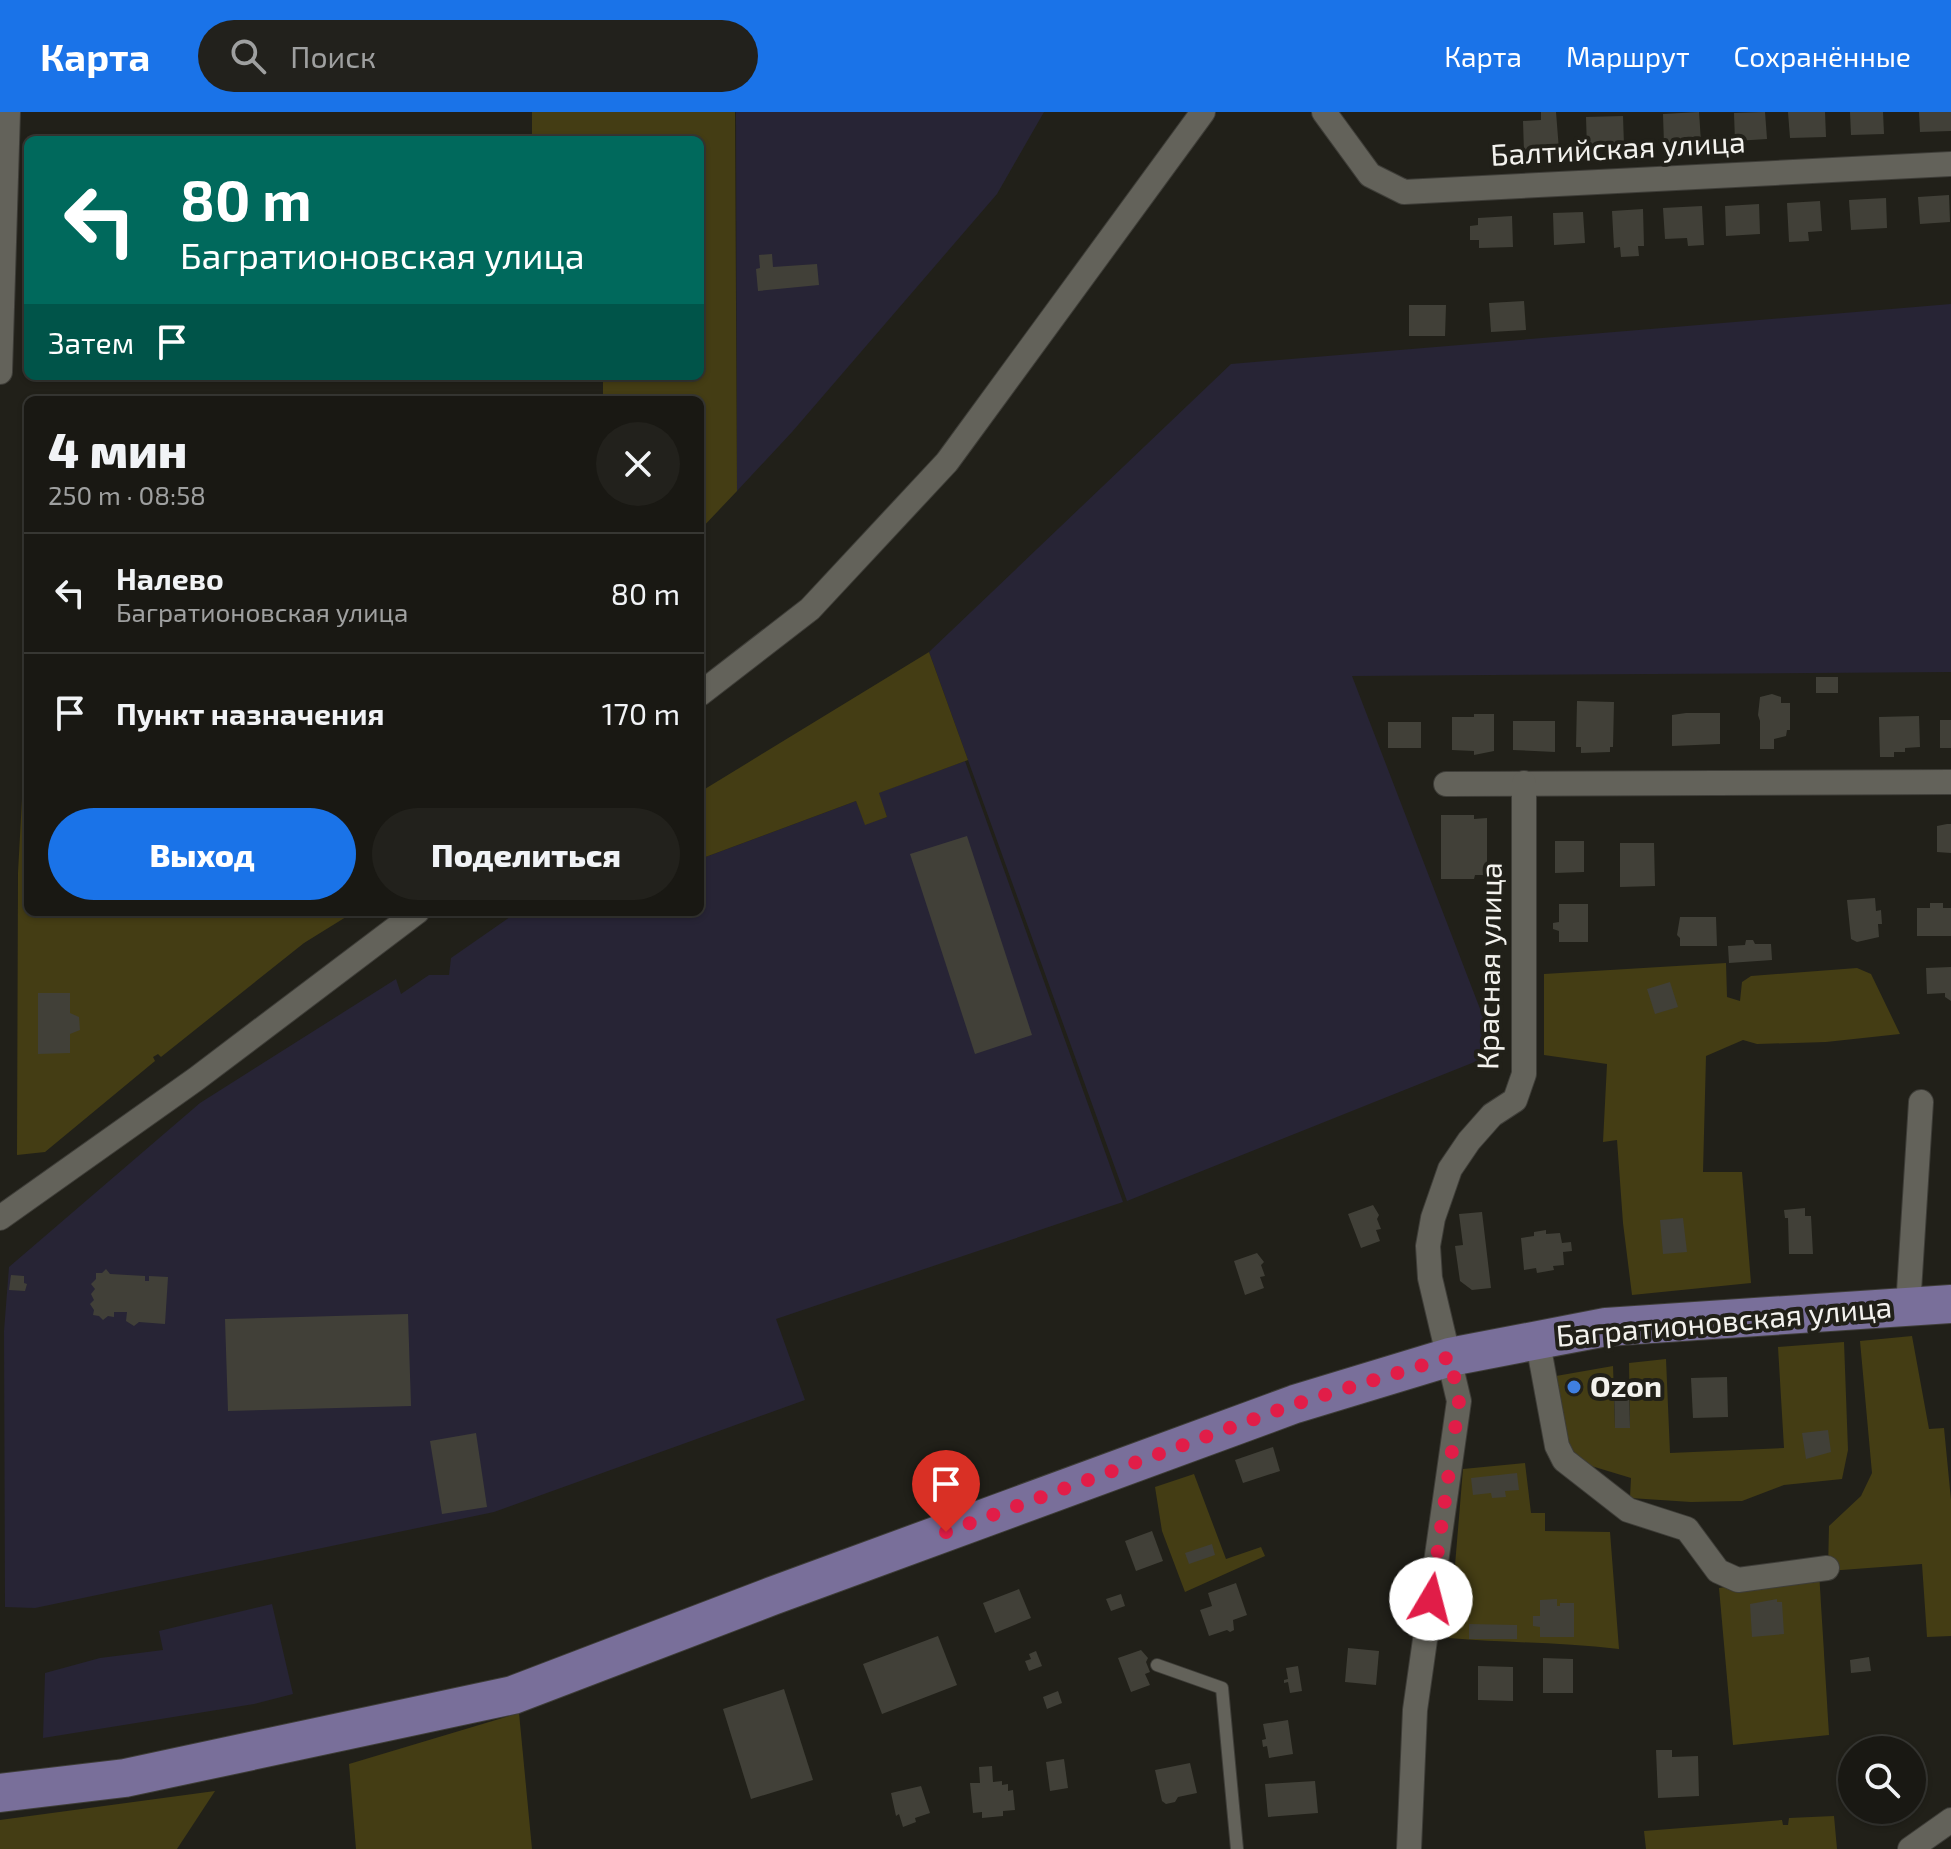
<!DOCTYPE html>
<html lang="ru">
<head>
<meta charset="utf-8">
<style>
	:root { --surface:#191813; --page:#22211c; --text:#f1f3f6; --muted:#9fa0a0; --line:#373733; --accent:#1a73e8 }
	body { margin:0; font-family:"Exo 2",sans-serif; background:var(--page); color:var(--text); height:100vh; display:flex; flex-direction:column; font-size:30px; white-space:nowrap }
	* { box-sizing:border-box; margin:0 }
	p { font-size:26px; color:var(--muted) }
	.icon { flex:none; width:44px; height:44px; fill:none; stroke:currentColor; stroke-width:2; stroke-linecap:round; stroke-linejoin:round }
	.map { position:relative; flex:1; overflow:hidden }
	.panel { position:absolute; left:24px; top:284px; width:680px; height:520px; display:flex; flex-direction:column; background:var(--surface); border-radius:12px; box-shadow:0 2px 6px #0004,0 0 0 2px var(--line) }
	.panel>* { flex:none }
	.hud { position:absolute; left:24px; top:24px; width:680px; height:244px; border-radius:12px; box-shadow:0 2px 6px #0004,0 0 0 2px var(--line); background:#00695c; color:#fff; overflow:hidden }
	.controls { position:absolute; left:1838px; top:1624px; display:grid; gap:16px }
	.controls a { display:grid; place-items:center; width:88px; height:88px; border-radius:50%; background:var(--surface); box-shadow:0 2px 6px #0004,0 0 0 2px var(--line); font-size:40px }
	.pin { position:absolute; display:grid; place-items:center; width:68px; height:68px; color:#fff; margin:-82px -34px; border-radius:50% 50% 50% 0; rotate:-45deg; box-shadow:0 0 8px #0007 }
	.pin .icon { rotate:45deg }
	.me { position:absolute; width:88px; margin:-44px; rotate:8deg; stroke-linejoin:round; filter:drop-shadow(0 0 6px #0008) }
	.turn { display:flex; align-items:center; gap:28px; height:168px; padding:0 24px; font-size:36px }
	.turn .icon { width:104px; height:104px; stroke-width:2.5 }
	.turn b { display:block; font-size:56px; line-height:68px }
	.then { display:flex; align-items:center; height:76px; padding:0 24px; background:#0003; gap:16px; font-size:30px }
	.round { display:grid; place-items:center; flex:none; width:84px; height:84px; border-radius:42px; background:var(--page) }
	.headline { display:flex; align-items:center; justify-content:space-between; height:136px; padding:0 24px }
	h1 { font-size:48px; font-weight:800; line-height:60px }
	.action { display:flex; gap:16px; margin-top:auto; padding:16px 24px }
	.action a { flex:1; height:92px; border-radius:48px; background:var(--accent); color:#fff; font-size:32px; font-weight:800; line-height:92px; text-align:center }
	.action a+a { background:var(--page); color:var(--text) }
	ul { padding:0; list-style:none }
	li { display:flex; align-items:center; gap:24px; height:120px; padding:0 24px; border-top:2px solid var(--line) }
	li div { flex:1 }
	li b { display:block; font-size:30px }
	li em { font-style:normal }
	header { display:flex; align-items:center; gap:48px; box-sizing:border-box; height:112px; padding:0 40px; background:var(--accent); color:#fff }
	header strong { font-size:38px }
	nav { display:flex; gap:44px; margin-inline-start:auto; font-size:28px }
	.search { width:560px; height:72px; background:var(--page); display:flex; align-items:center; gap:20px; box-sizing:border-box; padding:0 28px; border-radius:44px; color:var(--muted); font-size:30px }
	.map>svg:first-child { display:block }
	.industrial { fill:#272435 }
	.green { fill:#443d14 }
	.building { fill:#414038 }
	.lines { fill:none; stroke-linecap:round; stroke-linejoin:round }
	.lane-casing { stroke:#3e3d38; stroke-width:14 }
	.street-casing { stroke:#3e3d38; stroke-width:26 }
	.primary-casing { stroke:#3e3d38; stroke-width:40 }
	.lane { stroke:#63625a; stroke-width:12 }
	.street { stroke:#63625a; stroke-width:24 }
	.primary { stroke:#796f9a; stroke-width:38 }
	.route { stroke:#e11d48; stroke-width:14; stroke-dasharray:0 25.2 }
	.shop-dot { fill:#3f7fe0; stroke:#212019; stroke-width:3 }
	.labels { text-anchor:middle; stroke-width:8; stroke-linejoin:round; paint-order:stroke }
	.street-label { font-size:30px; fill:#f3f2ee; stroke:#212019 }
	.poi-label { font-size:30px; font-weight:bold; fill:#f3f2ee; stroke:#212019; text-anchor:start }
</style>
</head>
<body>
<header>
<strong>Карта</strong>
<div class="search"><svg class="icon" aria-label="search" viewBox="0 0 24 24"><circle cx="10" cy="10" r="6"/><path d="M15 15l6 6"/></svg>Поиск</div>
<nav><a>Карта</a><a>Маршрут</a><a>Сохранённые</a></nav>
</header>
<div class="map">
<svg width="1951" height="1737" viewBox="0 0 1951 1737">
	<rect width="100%" height="100%" fill="#212019"/>
	<g class="industrial">
		<polygon points="736,0 1044,0 997,82 792,320 737,379"/>
		<polygon points="1951,192 1951,560 1352,564 1497,941 1127,1089 929,540 1231,252"/>
		<polygon points="965,649 1123,1090 776,1207 805,1288 494,1400 35,1496 5,1495 4,1219 9,1155 200,991 396,867 401,882 429,863 449,863 451,846 517,800 624,800 627,806 644,800 700,800 700,747 856,689 865,712 887,705 878,681"/>
		<polygon points="272,1492 293,1582 254,1592 43,1626 45,1561 100,1546 163,1538 159,1519"/>
	</g>
	<g class="green">
		<polygon points="532,0 735,0 737,379 700,418 700,288 603,288 603,270 384,266 700,264 700,28 532,28"/>
		<polygon points="929,540 968,648 879,681 887,705 865,713 856,689 700,747 700,680"/>
		<polygon points="28,575 28,800 354,800 304,831 161,945 158,942 153,945 155,949 45,1040 17,1043 18,761"/>
		<polygon points="1726,851 1727,885 1740,889 1742,870 1751,864 1857,856 1871,862 1900,922 1826,930 1757,932 1743,928 1706,944 1703,1060 1742,1060 1751,1171 1632,1183 1623,1111 1617,1028 1603,1030 1607,952 1544,943 1544,862"/>
		<polygon points="1912,1224 1929,1317 1944,1316 1951,1388 1951,1524 1927,1525 1922,1452 1828,1459 1829,1414 1861,1384 1872,1361 1860,1229"/>
		<polygon points="1844,1230 1848,1338 1842,1367 1784,1373 1742,1389 1691,1390 1630,1386 1631,1366 1565,1346 1556,1264 1613,1254 1615,1315 1630,1316 1629,1251 1666,1247 1670,1341 1784,1336 1778,1235"/>
		<path d="M1525,1351L1531,1401H1545V1419L1610,1420L1619,1537C1562,1530 1506,1531 1449,1526L1463,1357Z"/>
		<polygon points="1194,1362 1226,1447 1261,1435 1265,1444 1185,1480 1162,1419 1155,1375"/>
		<polygon points="1819,1460 1829,1623 1733,1633 1719,1476"/>
		<polygon points="519,1601 532,1737 356,1737 349,1652"/>
		<polygon points="215,1679 177,1737 0,1737 0,1708"/>
		<polygon points="1834,1704 1837,1737 1646,1737 1644,1719 1782,1708 1783,1713 1788,1713 1789,1706"/>
	</g>
	<g class="building">
		<polygon points="1541,0 1556,0 1559,38 1524,40 1523,9 1541,8"/>
		<polygon points="1699,0 1701,30 1664,32 1663,2"/>
		<polygon points="1763,0 1765,0 1767,27 1735,29 1734,1"/>
		<polygon points="1788,0 1825,0 1826,25 1790,26"/>
		<polygon points="1850,0 1883,0 1884,22 1851,23"/>
		<polygon points="1919,0 1951,0 1951,19 1920,20"/>
		<polygon points="1623,4 1624,34 1587,36 1586,5"/>
		<polygon points="1949,83 1950,110 1920,112 1918,85"/>
		<polygon points="1886,86 1887,116 1851,118 1849,88"/>
		<polygon points="1820,89 1822,119 1808,120 1809,129 1789,130 1787,91"/>
		<polygon points="1759,92 1760,122 1726,124 1725,94"/>
		<polygon points="1702,94 1704,133 1688,134 1687,126 1665,127 1663,96"/>
		<polygon points="1643,97 1644,134 1638,134 1639,144 1621,145 1620,135 1614,136 1612,99"/>
		<polygon points="1583,100 1585,131 1554,133 1553,101"/>
		<polygon points="1512,104 1513,135 1479,136 1479,128 1470,128 1470,114 1478,113 1478,106"/>
		<polygon points="772,142 773,155 817,152 819,173 758,179 756,157 760,156 759,143"/>
		<polygon points="1524,189 1526,218 1491,220 1489,191"/>
		<polygon points="1409,193 1446,193 1445,224 1409,224"/>
		<rect x="1816" y="565" width="22" height="16"/>
		<polygon points="1772,582 1781,585 1781,591 1790,591 1790,618 1787,618 1786,624 1774,627 1774,637 1760,637 1760,609 1758,603 1760,585"/>
		<polygon points="1577,589 1614,590 1613,635 1610,635 1610,640 1581,641 1581,635 1576,635"/>
		<polygon points="1686,601 1720,601 1720,632 1672,634 1672,603"/>
		<polygon points="1474,602 1494,602 1494,639 1474,643 1474,639 1452,638 1452,605 1474,605"/>
		<polygon points="1919,604 1920,635 1905,636 1905,640 1894,640 1894,645 1880,645 1879,605"/>
		<rect x="1940" y="608" width="11" height="28"/>
		<polygon points="1513,609 1555,609 1555,640 1513,638"/>
		<rect x="1388" y="610" width="33" height="26"/>
		<polygon points="1441,703 1474,703 1474,707 1487,706 1487,763 1475,763 1474,767 1441,767"/>
		<polygon points="1947,712 1951,712 1951,741 1937,740 1937,714"/>
		<polygon points="967,724 1032,923 975,942 910,742"/>
		<polygon points="1555,729 1584,729 1584,760 1555,761"/>
		<polygon points="1620,731 1654,731 1655,774 1620,775"/>
		<polygon points="1875,786 1876,799 1881,798 1882,812 1878,812 1879,825 1857,830 1851,827 1847,788"/>
		<polygon points="1930,791 1943,791 1943,796 1951,796 1951,824 1917,824 1917,796 1930,796"/>
		<polygon points="1559,792 1588,792 1588,830 1559,830 1559,819 1553,817 1553,811 1559,810"/>
		<polygon points="1680,805 1716,805 1717,834 1680,834 1680,826 1677,823"/>
		<polygon points="1746,828 1753,828 1755,832 1771,832 1772,848 1729,851 1728,834 1745,833"/>
		<polygon points="1951,855 1951,889 1945,885 1945,881 1927,882 1926,856"/>
		<polygon points="1670,870 1678,895 1655,902 1647,877"/>
		<polygon points="38,881 70,881 70,901 79,905 80,918 70,922 70,941 38,942"/>
		<polygon points="1373,1093 1379,1103 1377,1107 1381,1117 1376,1118 1380,1129 1361,1136 1348,1102"/>
		<polygon points="1805,1096 1805,1104 1811,1104 1813,1142 1789,1142 1788,1106 1785,1106 1784,1098"/>
		<polygon points="1482,1100 1491,1176 1472,1178 1460,1169 1455,1134 1463,1133 1459,1102"/>
		<polygon points="1683,1106 1687,1140 1663,1142 1660,1108"/>
		<polygon points="1546,1118 1546,1122 1560,1121 1562,1131 1571,1130 1572,1139 1563,1140 1564,1153 1553,1154 1554,1158 1537,1161 1536,1156 1524,1158 1521,1126 1534,1124 1534,1120"/>
		<polygon points="1257,1141 1264,1150 1261,1153 1265,1164 1260,1165 1264,1176 1245,1183 1234,1149"/>
		<polygon points="106,1157 110,1162 145,1164 145,1169 149,1169 149,1164 168,1165 165,1212 139,1210 134,1214 126,1209 127,1200 114,1200 114,1205 108,1204 103,1208 99,1204 93,1203 94,1198 90,1192 94,1188 91,1182 95,1177 91,1172 96,1167 96,1161 102,1161"/>
		<polygon points="11,1163 24,1164 24,1171 27,1172 25,1179 9,1178"/>
		<polygon points="408,1202 411,1294 228,1299 225,1207"/>
		<polygon points="1727,1265 1728,1305 1693,1306 1691,1266"/>
		<polygon points="1629,1276 1630,1316 1615,1316 1614,1277"/>
		<polygon points="1828,1318 1831,1340 1806,1347 1802,1321"/>
		<polygon points="476,1321 487,1395 442,1402 430,1329"/>
		<polygon points="1273,1335 1280,1359 1243,1371 1235,1348"/>
		<polygon points="1517,1361 1519,1378 1505,1379 1506,1385 1492,1386 1491,1381 1473,1383 1471,1366"/>
		<polygon points="1152,1419 1163,1449 1136,1459 1125,1429"/>
		<polygon points="1212,1432 1215,1443 1189,1452 1185,1441"/>
		<polygon points="1236,1471 1247,1503 1233,1508 1234,1518 1230,1520 1227,1518 1209,1524 1200,1498 1212,1494 1208,1481"/>
		<polygon points="1019,1477 1031,1506 995,1521 983,1491"/>
		<polygon points="1121,1482 1125,1494 1111,1499 1106,1487"/>
		<polygon points="1557,1487 1557,1494 1560,1494 1560,1491 1574,1491 1574,1525 1540,1525 1540,1515 1533,1514 1533,1504 1540,1504 1540,1488"/>
		<polygon points="1777,1487 1777,1490 1782,1490 1784,1522 1752,1525 1750,1492"/>
		<polygon points="1469,1512 1517,1513 1517,1527 1469,1527"/>
		<polygon points="938,1524 957,1573 882,1602 863,1552"/>
		<polygon points="1348,1536 1379,1539 1376,1573 1345,1570"/>
		<polygon points="1141,1538 1148,1546 1146,1550 1150,1560 1145,1562 1150,1573 1131,1580 1118,1546"/>
		<polygon points="1036,1539 1042,1554 1029,1559 1025,1549 1031,1547 1029,1542"/>
		<polygon points="1869,1545 1871,1559 1851,1561 1850,1548"/>
		<polygon points="1543,1546 1573,1547 1573,1581 1543,1581"/>
		<polygon points="1298,1554 1302,1579 1290,1581 1288,1570 1284,1571 1284,1568 1288,1567 1286,1556"/>
		<polygon points="1478,1554 1513,1555 1513,1589 1478,1588"/>
		<polygon points="784,1577 813,1668 751,1687 723,1597"/>
		<polygon points="1058,1579 1062,1591 1047,1597 1043,1585"/>
		<polygon points="1288,1608 1293,1642 1269,1646 1267,1634 1263,1635 1262,1628 1266,1627 1263,1612"/>
		<polygon points="1656,1638 1672,1638 1672,1645 1698,1644 1699,1684 1658,1686"/>
		<polygon points="1064,1647 1068,1676 1050,1679 1046,1650"/>
		<polygon points="1190,1651 1197,1681 1178,1685 1175,1690 1166,1692 1162,1689 1155,1658"/>
		<polygon points="992,1654 993,1670 1002,1669 1002,1673 1008,1672 1008,1679 1013,1678 1015,1698 1003,1699 1003,1704 982,1706 982,1700 973,1701 970,1671 980,1671 979,1655"/>
		<polygon points="1315,1669 1318,1701 1268,1705 1265,1672"/>
		<polygon points="921,1674 930,1701 915,1706 916,1710 903,1715 899,1702 896,1704 891,1681"/>
	</g>
	<g class="lines">
		<defs>
			<polyline id="lane" points="1157,1553 1222,1576 1237,1737"/>
			<g id="street">
				<polyline points="1324,0 1370,63 1404,80 1951,52"/>
				<polyline points="0,260 8,0"/>
				<polyline points="700,582 810,497 947,350 1203,0"/>
				<polyline points="1446,672 1951,670"/>
				<polyline points="0,1106 196,967 417,800"/>
				<polyline points="1908,1195 1921,990"/>
				<polyline points="1537,1226 1557,1334 1564,1348 1628,1398 1687,1417 1718,1459 1738,1468 1827,1456"/>
				<polyline points="1409,1737 1415,1598 1459,1289 1430,1166 1428,1134 1433,1106 1450,1057 1469,1029 1492,1003 1515,988 1524,962 1524,671"/>
				<polyline points="1910,1737 1951,1708"/>
			</g>
			<polyline id="primary" points="0,1681 125,1666 513,1583 772,1484 1295,1292 1450,1245 1606,1215 1951,1192"/>
		</defs>
		<use href="#lane" class="lane-casing"/>
		<use href="#street" class="street-casing"/>
		<use href="#primary" class="primary-casing"/>
		<use href="#lane" class="lane"/>
		<use href="#street" class="street"/>
		<use href="#primary" class="primary"/>
	</g>
	<g class="lines">
		<polyline class="route" points="946,1420 1295,1292 1450,1245 1459,1289 1431,1487"/>
	</g>
	<circle class="shop-dot" cx="1574" cy="1275" r="8"/>
	<g class="labels">
		<g class="street-label">
			<text transform="translate(1618 37) rotate(-3)" y="10">Балтийская улица</text>
			<text transform="translate(1490 854) rotate(-89)" y="10">Красная улица</text>
			<text transform="translate(1724 1210) rotate(-5)" y="10">Багратионовская улица</text>
		</g>
		<g class="poi-label">
			<text x="1590" y="1285">Ozon</text>
		</g>
	</g>
</svg>
<div class="controls">
<a><svg class="icon" aria-label="search" viewBox="0 0 24 24"><circle cx="10" cy="10" r="6"/><path d="M15 15l6 6"/></svg></a>
</div>
<div class="pin" style="left:946px;top:1420px;background:#d93025"><svg class="icon" aria-label="arrive" viewBox="0 0 24 24"><path d="M6 21V4h12l-3 4 3 4H6"/></svg></div>
<svg class="me" style="left:1431px;top:1487px" viewBox="-20 -20 40 40"><circle r="19" fill="#fff"/><path d="M0-13L10 11 0 6-10 11z" fill="#e11d48"/></svg>
<div class="hud">
<div class="turn"><svg class="icon" aria-label="left" viewBox="0 0 24 24"><path d="M17 20v-9H6M10 6l-5 5 5 5"/></svg><div><b>80 m</b>Багратионовская улица</div></div>
<div class="then">Затем<svg class="icon" aria-label="arrive" viewBox="0 0 24 24"><path d="M6 21V4h12l-3 4 3 4H6"/></svg></div>
</div>
<section class="panel">
<div class="headline"><div><h1>4 мин</h1><p>250 m · 08:58</p></div><a class="round"><svg class="icon" aria-label="close" viewBox="0 0 24 24"><path d="M6 6l12 12M18 6L6 18"/></svg></a></div>
<ul>
<li><svg class="icon" aria-label="left" viewBox="0 0 24 24"><path d="M17 20v-9H6M10 6l-5 5 5 5"/></svg><div><b>Налево</b><p>Багратионовская улица</p></div><em>80 m</em></li>
<li><svg class="icon" aria-label="arrive" viewBox="0 0 24 24"><path d="M6 21V4h12l-3 4 3 4H6"/></svg><div><b>Пункт назначения</b></div><em>170 m</em></li>
</ul>
<div class="action"><a>Выход</a><a>Поделиться</a></div>
</section>
</div>
</body>
</html>
